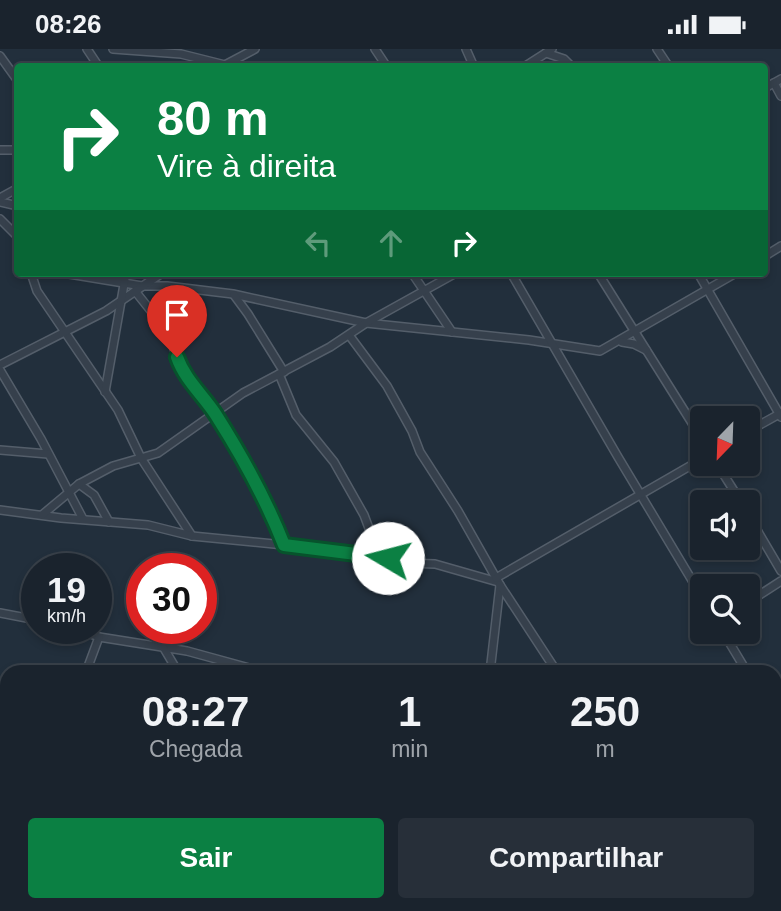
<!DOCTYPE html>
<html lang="pt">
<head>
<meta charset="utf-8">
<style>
	:root { --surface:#1a232d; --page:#272f39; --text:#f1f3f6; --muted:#9fa4aa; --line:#384049; --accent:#0b8043 }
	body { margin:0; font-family:Helvetica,sans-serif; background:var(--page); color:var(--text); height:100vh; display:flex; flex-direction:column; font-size:26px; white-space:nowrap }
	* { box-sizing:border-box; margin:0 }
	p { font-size:23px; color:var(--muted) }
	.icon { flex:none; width:38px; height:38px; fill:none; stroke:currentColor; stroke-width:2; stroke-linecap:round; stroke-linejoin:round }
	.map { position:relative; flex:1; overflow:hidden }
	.drawer { position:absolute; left:0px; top:616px; width:782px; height:247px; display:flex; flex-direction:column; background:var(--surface); border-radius:21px 21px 0 0; box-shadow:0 4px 10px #0003,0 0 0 2px var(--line) }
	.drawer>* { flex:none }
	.hud { position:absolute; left:14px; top:14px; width:754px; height:214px; border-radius:7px; box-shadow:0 4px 10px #0003,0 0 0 2px var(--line); background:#0b8043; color:#fff; overflow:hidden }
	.needle { width:46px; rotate:203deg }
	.buttons { position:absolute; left:690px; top:357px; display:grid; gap:14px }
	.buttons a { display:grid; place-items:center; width:70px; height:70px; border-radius:7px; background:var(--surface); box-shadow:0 4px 10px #0003,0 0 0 2px var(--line); font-size:35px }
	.speed { position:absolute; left:21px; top:504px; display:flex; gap:14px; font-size:35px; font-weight:700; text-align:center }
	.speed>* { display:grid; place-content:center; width:91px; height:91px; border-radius:50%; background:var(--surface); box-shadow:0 4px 10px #0003,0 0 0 2px var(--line); line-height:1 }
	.speed small { font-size:18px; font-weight:400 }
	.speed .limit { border:10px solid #d22; background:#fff; color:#111 }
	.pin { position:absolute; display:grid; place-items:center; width:60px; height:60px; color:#fff; margin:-72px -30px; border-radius:50% 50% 50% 0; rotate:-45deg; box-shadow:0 0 7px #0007 }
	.pin .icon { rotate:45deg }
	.me { position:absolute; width:77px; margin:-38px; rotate:278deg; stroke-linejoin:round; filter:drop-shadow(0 0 5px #0008) }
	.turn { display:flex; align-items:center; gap:24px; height:147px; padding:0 28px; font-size:32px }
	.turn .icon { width:91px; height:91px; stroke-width:2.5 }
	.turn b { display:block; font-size:49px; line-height:60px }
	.lanes { display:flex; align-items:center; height:66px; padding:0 28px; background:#0003; justify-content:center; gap:35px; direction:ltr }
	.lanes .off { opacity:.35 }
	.eta { display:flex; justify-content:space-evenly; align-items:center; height:119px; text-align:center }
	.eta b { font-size:42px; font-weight:600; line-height:49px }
	.primary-button { display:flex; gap:14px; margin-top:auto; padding:14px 28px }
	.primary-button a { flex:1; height:80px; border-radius:7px; background:var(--accent); color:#fff; font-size:28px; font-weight:600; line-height:80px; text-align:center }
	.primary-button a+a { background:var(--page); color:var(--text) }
	.status { display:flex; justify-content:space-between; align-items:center; height:49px; padding:0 35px; background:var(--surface); direction:ltr }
	.status svg { height:19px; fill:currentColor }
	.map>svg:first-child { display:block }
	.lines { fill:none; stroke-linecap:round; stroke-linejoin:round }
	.minor-casing { stroke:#545e6a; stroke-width:10 }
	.minor { stroke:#36404c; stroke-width:7 }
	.route-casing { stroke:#07532c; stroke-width:18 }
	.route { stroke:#0b8043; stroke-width:12 }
</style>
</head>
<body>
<div class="status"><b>08:26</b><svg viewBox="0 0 49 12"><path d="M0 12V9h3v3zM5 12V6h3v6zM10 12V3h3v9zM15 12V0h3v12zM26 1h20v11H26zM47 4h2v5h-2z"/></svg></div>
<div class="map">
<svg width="781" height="862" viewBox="0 0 781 862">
	<rect width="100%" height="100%" fill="#222f3c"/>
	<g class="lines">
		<defs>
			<g id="minor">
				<polyline points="87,0 99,18"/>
				<polyline points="113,0 181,5 225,16"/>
				<polyline points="375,0 387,18"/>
				<polyline points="466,0 474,18"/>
				<polyline points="657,0 669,18"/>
				<polyline points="546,4 564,10 572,18"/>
				<polyline points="0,7 18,32"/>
				<polyline points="223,17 255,0"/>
				<polyline points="524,18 552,0"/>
				<polyline points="774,34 781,47"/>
				<polyline points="765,39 781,30"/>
				<polyline points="0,101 18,101"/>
				<polyline points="0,149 18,139"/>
				<polyline points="0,153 18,157"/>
				<polyline points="0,170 18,188"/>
				<polyline points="765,207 781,197"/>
				<polyline points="31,224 37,242 118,361 141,409 192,487"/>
				<polyline points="63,224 142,237 167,237 233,245 366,274 529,291 600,302 736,224"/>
				<polyline points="412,224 452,283"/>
				<polyline points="511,224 618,408 702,548"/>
				<polyline points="598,224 702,390"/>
				<polyline points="698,224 781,368"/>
				<polyline points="135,242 163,277 172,294 182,322 215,364 266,453 284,496"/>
				<polyline points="234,246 248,265 284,323"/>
				<polyline points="349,286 387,337 412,382 420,403 458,462 500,536 490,623"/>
				<polyline points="622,293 634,295 646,301"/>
				<polyline points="0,316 106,262 162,224"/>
				<polyline points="0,321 41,390 83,470"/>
				<polyline points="279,325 296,366 334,413 364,466 370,482 368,506"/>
				<polyline points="105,343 126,224"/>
				<polyline points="747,383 781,364"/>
				<polyline points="0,401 48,405"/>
				<polyline points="717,415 741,453"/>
				<polyline points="79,435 94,446 109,473"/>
				<polyline points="0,461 61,469 148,476 192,487 284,496 368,506 405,514 435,515 498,533"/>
				<polyline points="747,464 781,522"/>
				<polyline points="42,466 79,435 113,417 158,404 243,344 330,298 366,274 456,224"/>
				<polyline points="496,529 702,410"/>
				<polyline points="500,536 557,623"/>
				<polyline points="747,554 781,532"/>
				<polyline points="0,564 37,571"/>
				<polyline points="75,579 99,588 187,602 264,623"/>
				<polyline points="723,583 747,623"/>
				<polyline points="162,596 178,623"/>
				<polyline points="86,623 99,588"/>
				<polyline points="775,669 781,678"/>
				<polyline points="0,680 7,691"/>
				<polyline points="775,704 781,701"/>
				<polyline points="775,832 781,842"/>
				<polyline points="128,856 131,862"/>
				<polyline points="220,856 224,862"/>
				<polyline points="318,856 322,862"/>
				<polyline points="413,856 417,862"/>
				<polyline points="600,856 604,862"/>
				<polyline points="694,856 698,862"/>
				<polyline points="239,862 249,856"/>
				<polyline points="506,862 516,856"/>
			</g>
		</defs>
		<use href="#minor" class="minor-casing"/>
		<use href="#minor" class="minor"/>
	</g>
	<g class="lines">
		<defs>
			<path id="route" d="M177,308C185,331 203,346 216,366C242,407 266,450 284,496L388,509"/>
		</defs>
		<use href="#route" class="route-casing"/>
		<use href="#route" class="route"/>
	</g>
</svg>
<div class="buttons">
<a><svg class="needle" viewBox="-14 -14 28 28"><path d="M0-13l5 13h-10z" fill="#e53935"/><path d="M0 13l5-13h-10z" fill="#9fa4aa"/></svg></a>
<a><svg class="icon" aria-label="sound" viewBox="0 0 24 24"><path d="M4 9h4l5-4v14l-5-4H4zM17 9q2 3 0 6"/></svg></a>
<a><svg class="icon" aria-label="search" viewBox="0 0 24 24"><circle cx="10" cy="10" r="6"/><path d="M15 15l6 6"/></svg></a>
</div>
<div class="speed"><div>19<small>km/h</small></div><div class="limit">30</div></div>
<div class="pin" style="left:177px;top:308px;background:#d93025"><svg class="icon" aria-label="arrive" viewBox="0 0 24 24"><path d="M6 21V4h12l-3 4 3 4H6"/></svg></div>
<svg class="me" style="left:388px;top:509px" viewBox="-20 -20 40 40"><circle r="19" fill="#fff"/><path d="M0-13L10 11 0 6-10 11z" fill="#0b8043"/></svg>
<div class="hud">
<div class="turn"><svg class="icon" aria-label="right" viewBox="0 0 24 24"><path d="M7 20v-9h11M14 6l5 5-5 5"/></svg><div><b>80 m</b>Vire à direita</div></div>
<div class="lanes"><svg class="icon off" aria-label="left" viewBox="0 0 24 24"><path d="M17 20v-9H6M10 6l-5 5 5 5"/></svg><svg class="icon off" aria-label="ahead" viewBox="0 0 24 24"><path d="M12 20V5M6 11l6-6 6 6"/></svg><svg class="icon" aria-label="right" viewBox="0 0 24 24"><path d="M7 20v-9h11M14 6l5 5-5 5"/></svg></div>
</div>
<section class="drawer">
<div class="eta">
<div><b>08:27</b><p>Chegada</p></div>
<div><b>1</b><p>min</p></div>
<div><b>250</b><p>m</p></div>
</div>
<div class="primary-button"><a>Sair</a><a>Compartilhar</a></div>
</section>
</div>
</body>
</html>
